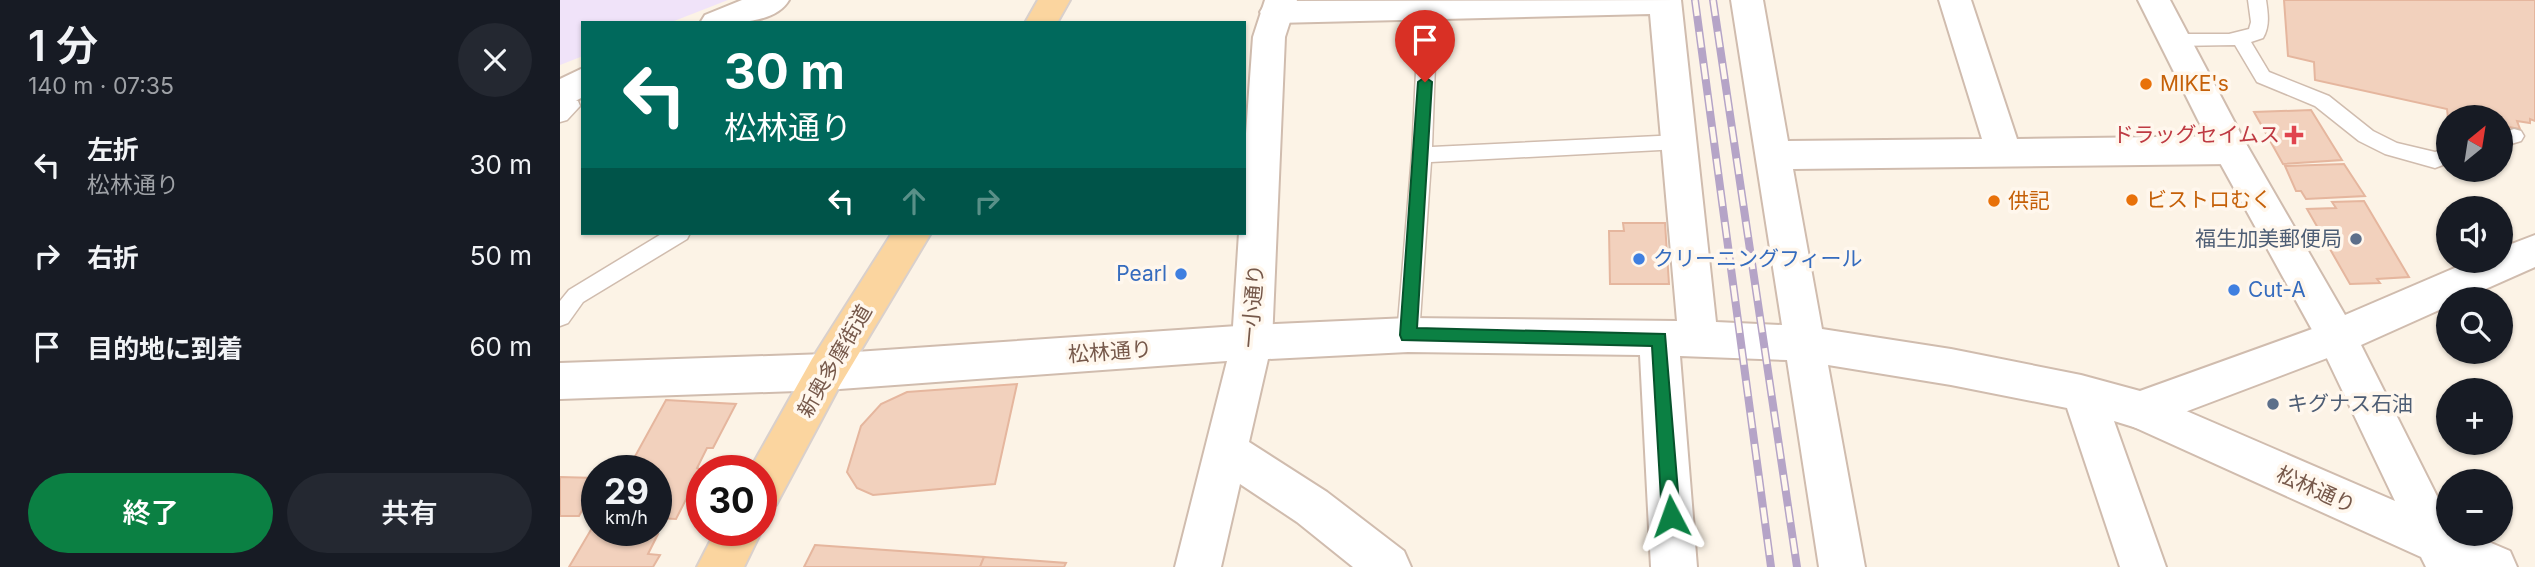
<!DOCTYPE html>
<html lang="ja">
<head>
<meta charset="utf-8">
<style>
	:root { --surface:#171b24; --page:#242831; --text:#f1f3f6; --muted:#9ea1a6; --accent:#0b8043 }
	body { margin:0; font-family:Inter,"Noto Sans JP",sans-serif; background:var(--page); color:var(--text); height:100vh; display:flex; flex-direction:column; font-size:26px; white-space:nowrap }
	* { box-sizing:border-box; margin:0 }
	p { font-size:23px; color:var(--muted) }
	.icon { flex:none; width:38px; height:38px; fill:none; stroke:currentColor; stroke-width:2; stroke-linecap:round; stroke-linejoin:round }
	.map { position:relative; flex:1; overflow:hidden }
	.details { display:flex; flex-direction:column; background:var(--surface); width:560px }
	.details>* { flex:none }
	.guide { position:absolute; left:21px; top:21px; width:665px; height:214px; border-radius:0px; box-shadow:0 2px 5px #0004; background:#00695c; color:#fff; overflow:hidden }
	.needle { width:46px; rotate:30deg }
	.buttons { position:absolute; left:1876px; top:105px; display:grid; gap:14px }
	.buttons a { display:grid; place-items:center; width:77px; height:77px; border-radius:50%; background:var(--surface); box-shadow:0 2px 5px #0004; font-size:35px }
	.speed { position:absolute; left:21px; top:455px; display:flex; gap:14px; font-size:35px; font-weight:700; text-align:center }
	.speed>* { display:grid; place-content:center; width:91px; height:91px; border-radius:50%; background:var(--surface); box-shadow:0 2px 5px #0004; line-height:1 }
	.speed small { font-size:18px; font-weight:400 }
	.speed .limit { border:10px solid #d22; background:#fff; color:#111 }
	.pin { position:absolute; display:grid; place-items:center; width:60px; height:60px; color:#fff; margin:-72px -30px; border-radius:50% 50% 50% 0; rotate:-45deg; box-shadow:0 0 7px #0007 }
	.pin .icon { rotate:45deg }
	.me { position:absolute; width:77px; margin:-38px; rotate:356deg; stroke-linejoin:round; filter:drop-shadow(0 0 5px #0008) }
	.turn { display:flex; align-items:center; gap:24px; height:147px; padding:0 28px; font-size:32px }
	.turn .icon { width:91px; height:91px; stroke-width:2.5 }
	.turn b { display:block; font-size:49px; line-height:60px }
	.lanes { display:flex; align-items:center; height:66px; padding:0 28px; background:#0003; justify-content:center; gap:35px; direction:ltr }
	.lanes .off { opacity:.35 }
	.round { display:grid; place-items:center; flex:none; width:74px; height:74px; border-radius:37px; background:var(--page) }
	.summary { display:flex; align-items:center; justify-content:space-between; height:119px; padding:0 28px }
	h1 { font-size:42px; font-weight:600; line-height:52px }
	.primary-button { display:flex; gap:14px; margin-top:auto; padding:14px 28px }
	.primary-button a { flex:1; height:80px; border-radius:42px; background:var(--accent); color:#fff; font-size:28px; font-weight:600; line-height:80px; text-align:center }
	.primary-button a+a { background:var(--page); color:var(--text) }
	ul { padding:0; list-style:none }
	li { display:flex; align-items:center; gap:21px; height:91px; padding:0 28px }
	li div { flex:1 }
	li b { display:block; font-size:26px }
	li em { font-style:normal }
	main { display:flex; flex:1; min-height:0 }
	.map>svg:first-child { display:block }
	.education { fill:#f0e3f9 }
	.building { fill:#f2d1bd; stroke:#e5b69e; stroke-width:2 }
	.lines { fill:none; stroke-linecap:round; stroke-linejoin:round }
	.service-casing { stroke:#d0bcae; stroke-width:3 }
	.minor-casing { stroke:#d0bcae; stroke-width:4 }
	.tertiary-casing { stroke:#d0bcae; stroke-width:4 }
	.primary-casing { stroke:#d9d0cc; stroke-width:4 }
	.service { fill:#fff; fill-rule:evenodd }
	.minor { fill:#fff; fill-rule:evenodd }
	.tertiary { fill:#fff; fill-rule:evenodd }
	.primary { fill:#fbd59f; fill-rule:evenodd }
	.rail-casing { stroke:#b5a4c7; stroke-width:8 }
	.rail { stroke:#fff7ed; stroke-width:5; stroke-dasharray:16; stroke-linecap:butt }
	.route { fill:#0b8043; stroke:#07532c; stroke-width:2 }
	.food-dot { fill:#e8710a; stroke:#fff7ed; stroke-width:2.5 }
	.health-dot { fill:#e0444e; stroke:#fff7ed; stroke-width:2.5 }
	.service-dot { fill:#5c6f8a; stroke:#fff7ed; stroke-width:2.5 }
	.shop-dot { fill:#3f7fe0; stroke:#fff7ed; stroke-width:2.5 }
	.labels { text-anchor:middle; stroke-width:7; stroke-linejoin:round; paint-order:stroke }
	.food-label { font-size:21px; fill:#c56008; stroke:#fff7ed; text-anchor:start }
	.health-label { font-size:21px; fill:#be3a42; stroke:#fff7ed; text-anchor:end }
	.service-label { font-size:21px; fill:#4e5e75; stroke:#fff7ed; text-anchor:end }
	.shop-label { font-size:21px; fill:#366cbe; stroke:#fff7ed; text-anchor:start }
	.street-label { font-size:21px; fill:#76584a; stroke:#fff7ed }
</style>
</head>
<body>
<main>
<section class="details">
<div class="summary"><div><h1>1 分</h1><p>140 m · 07:35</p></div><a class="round"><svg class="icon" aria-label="close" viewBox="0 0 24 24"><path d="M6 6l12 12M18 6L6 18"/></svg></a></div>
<ul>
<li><svg class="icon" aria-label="left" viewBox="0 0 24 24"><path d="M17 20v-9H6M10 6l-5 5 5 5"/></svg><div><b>左折</b><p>松林通り</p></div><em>30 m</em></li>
<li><svg class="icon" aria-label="right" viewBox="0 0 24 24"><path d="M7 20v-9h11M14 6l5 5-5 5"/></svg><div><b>右折</b></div><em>50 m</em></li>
<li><svg class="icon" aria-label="arrive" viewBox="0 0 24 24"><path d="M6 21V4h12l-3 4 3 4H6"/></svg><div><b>目的地に到着</b></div><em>60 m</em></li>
</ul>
<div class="primary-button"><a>終了</a><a>共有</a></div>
</section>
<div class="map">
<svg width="1975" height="567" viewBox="0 0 1975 567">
	<rect width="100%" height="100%" fill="#fcf3e6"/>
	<polygon class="education" points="0,0 168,0 109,23 23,23 23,56 0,65"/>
	<g class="building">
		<polygon points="1724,0 1975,0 1975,121 1970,119 1970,123 1957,121 1960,129 1943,126 1945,129 1941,128 1941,117 1888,118 1887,109 1755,80 1754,62 1728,56"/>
		<polygon points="1751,110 1782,160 1723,164 1694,112"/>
		<polygon points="1784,164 1805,196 1746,199 1741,191 1736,191 1725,166"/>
		<polygon points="1804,201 1849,277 1817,279 1820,283 1790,284 1747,209 1776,208 1772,202"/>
		<polygon points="1063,223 1105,223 1109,284 1050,284 1049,231 1064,231"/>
		<polygon points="457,384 435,484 313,495 297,488 287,472 301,426 321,404 347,392"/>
		<polygon points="106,400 176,404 153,448 147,448 137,468 141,470 116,519 96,518 96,471 67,471"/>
		<polygon points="0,477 37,478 37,483 19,516 0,516"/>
		<polygon points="32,528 98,534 88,554 100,555 93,567 9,567"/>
		<polygon points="255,545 424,557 420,567 244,567"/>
		<polygon points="424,557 506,563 504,567 420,567"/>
	</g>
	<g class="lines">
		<defs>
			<g id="service">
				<path d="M1688,0H1706C1708,14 1710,26 1703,38L1691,42L1709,72L1769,96L1813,131L1837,143L1875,152L1888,149V163L1875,168L1825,154L1799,141L1755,106L1697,82L1675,45L1614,46L1608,45L1605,40L1608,35L1614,34H1669L1689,29L1691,22Z"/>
				<polygon points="868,3 877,9 872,147 1119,135 1126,137 1129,142 1126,147 1119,149 871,162 859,335 856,342 848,344 840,342 837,335 852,155 859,9"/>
				<polygon points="11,99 18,101 20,106 7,120 0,122 0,105"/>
				<polygon points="1954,129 1961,131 1964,136 1961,141 1941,147 1941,133"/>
				<polygon points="103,233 130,233 127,239 23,302 8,323 0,326 0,301 9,290"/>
			</g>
			<g id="minor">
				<path d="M182,0H229C214,26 166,23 140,23L145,15Z"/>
				<polygon points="1121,0 1156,322 1222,325 1171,0 1203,0 1228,141 1422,139 1379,0 1411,0 1457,139 1671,136 1684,140 1689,150 1684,160 1671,164 1233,169 1262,329 1391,349 1521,375 1580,391 1777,320 1791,325 1797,337 1791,349 1580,429 1554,421 1606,567 1560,567 1507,408 1391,385 1268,365 1305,567 1259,567 1227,360 1120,356 1137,567 1091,567 1080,355 848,352 708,359 689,442 767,492 844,551 851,567 793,567 737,522 680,484 661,567 615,567 667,361 266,390 252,385 246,372 252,359 266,354 692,325 848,318 1117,321 1090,14 716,23 705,20 700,12 705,4 716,1"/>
				<polygon points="23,68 23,97 0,109 0,79"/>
			</g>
			<g id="tertiary">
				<polygon points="705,0 737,0 725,37 712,342 706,354 692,359 678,354 672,342 679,233 684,233 684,161 693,37"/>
				<polygon points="1578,0 1610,0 1685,142 1785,315 1911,261 1941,261 1941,248 1975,235 1975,267 1903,299 1888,299 1888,306 1801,345 1888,518 1888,534 1910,534 1950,551 1957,567 1866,567 1861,557 1565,423 1559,410 1565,397 1580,391 1835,501 1762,348 1653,150"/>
				<polygon points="266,354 280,359 286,372 280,385 266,390 0,399 0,363"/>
			</g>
			<g id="primary">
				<polygon points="478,0 510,0 497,23 465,23"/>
				<polygon points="332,233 371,233 280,385 216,505 201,511 201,471 189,471 252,359"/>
				<polygon points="201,528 202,530 184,567 137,567 156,530 201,530"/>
			</g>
		</defs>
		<use href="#service" class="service-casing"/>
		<use href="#minor" class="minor-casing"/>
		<use href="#tertiary" class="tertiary-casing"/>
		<use href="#primary" class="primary-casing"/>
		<use href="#service" class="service"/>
		<use href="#minor" class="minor"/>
		<use href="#tertiary" class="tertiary"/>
		<use href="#primary" class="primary"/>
		<defs>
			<g id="rail">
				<polyline points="1135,0 1211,567"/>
				<polyline points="1153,0 1237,567"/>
			</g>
		</defs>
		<use href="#rail" class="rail-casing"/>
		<use href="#rail" class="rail"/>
	</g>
	<polygon class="route" points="865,77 872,82 857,328 1105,334 1120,516 1117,522 1111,525 1104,522 1102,516 1092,346 842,340 840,335 858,82"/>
	<g class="food-dot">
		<circle cx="1586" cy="84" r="7"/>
		<circle cx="1572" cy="200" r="7"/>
		<circle cx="1434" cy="201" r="7"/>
	</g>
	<path class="health-dot" d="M1730.5 124.5h7v7h7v7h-7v7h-7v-7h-7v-7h7z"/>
	<g class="service-dot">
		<circle cx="1796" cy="239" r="7"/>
		<circle cx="1713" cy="404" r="7"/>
	</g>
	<g class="shop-dot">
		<circle cx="1079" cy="259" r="7"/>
		<circle cx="621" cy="274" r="7"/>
		<circle cx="1674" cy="290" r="7"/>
	</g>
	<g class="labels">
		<g class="food-label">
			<text x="1600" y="91">MIKE's</text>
			<text x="1586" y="207">ビストロむく</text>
			<text x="1448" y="208">供記</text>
		</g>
		<g class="health-label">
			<text x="1720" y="142">ドラッグセイムス</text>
		</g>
		<g class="service-label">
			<text x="1782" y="246">福生加美郵便局</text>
			<text x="1727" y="411" text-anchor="start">キグナス石油</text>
		</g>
		<g class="shop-label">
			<text x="1093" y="266">クリーニングフィール</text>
			<text x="607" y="281" text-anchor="end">Pearl</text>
			<text x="1688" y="297">Cut-A</text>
		</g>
		<g class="street-label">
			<text transform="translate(693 306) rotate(-85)" y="7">一小通り</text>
			<text transform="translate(550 352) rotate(-4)" y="7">松林通り</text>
			<text transform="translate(275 361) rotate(-60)" y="7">新奥多摩街道</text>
			<text transform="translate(1756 490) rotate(24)" y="7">松林通り</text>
		</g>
	</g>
</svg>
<div class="buttons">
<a><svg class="needle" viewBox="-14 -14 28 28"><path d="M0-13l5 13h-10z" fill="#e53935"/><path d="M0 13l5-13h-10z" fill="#9ea1a6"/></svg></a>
<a><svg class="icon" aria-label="sound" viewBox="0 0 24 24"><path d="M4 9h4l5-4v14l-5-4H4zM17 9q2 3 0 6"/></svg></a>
<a><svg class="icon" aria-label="search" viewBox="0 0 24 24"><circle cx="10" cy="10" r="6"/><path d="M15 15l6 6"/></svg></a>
<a>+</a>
<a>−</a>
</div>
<div class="speed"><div>29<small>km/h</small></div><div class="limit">30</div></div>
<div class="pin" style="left:865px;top:82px;background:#d93025"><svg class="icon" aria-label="arrive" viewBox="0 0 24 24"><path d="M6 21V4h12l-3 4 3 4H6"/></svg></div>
<svg class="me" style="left:1111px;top:516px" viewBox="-20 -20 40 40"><path d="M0-17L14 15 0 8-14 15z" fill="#0b8043" stroke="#fff" stroke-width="4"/></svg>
<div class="guide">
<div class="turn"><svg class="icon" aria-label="left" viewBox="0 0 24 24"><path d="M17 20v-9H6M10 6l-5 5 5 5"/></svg><div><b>30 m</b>松林通り</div></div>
<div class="lanes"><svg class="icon" aria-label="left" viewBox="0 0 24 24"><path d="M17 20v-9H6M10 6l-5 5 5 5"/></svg><svg class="icon off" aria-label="ahead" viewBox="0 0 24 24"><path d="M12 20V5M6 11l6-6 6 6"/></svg><svg class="icon off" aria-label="right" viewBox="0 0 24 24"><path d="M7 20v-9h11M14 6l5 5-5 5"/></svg></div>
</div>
</div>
</main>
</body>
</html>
